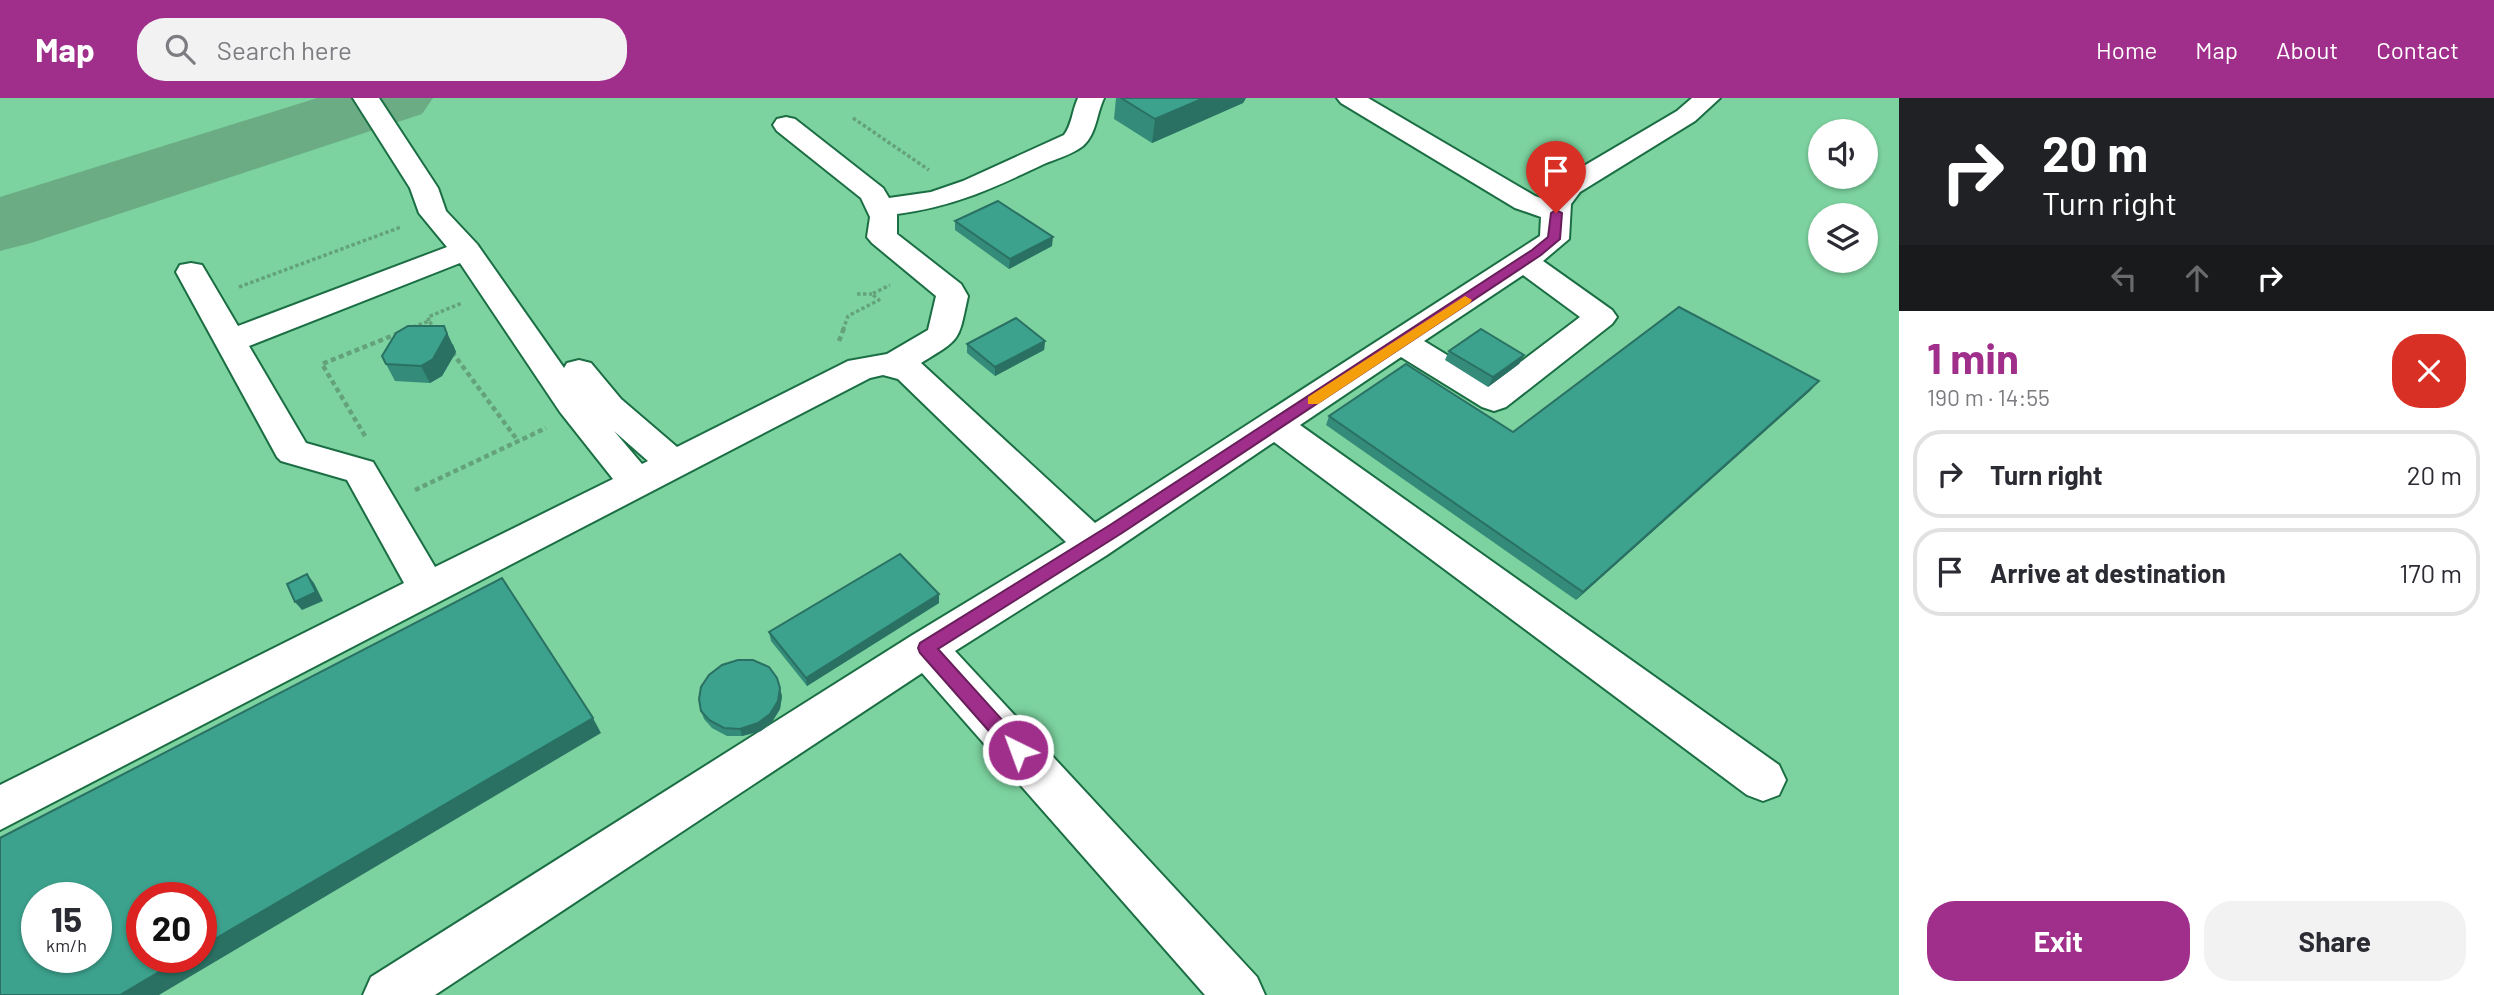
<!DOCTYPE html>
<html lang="en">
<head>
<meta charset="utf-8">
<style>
	:root { --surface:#fff; --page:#f2f2f3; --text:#2b2b33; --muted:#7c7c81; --line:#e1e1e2; --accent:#a02e8b }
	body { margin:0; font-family:Barlow,sans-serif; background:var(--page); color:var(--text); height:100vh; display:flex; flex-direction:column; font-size:26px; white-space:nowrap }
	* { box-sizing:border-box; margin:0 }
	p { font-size:23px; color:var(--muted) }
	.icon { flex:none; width:38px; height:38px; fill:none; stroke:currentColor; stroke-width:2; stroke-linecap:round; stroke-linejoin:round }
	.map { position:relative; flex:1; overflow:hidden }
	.sheet { display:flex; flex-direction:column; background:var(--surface); width:595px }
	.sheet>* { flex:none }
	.guide { background:#202124; color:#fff; overflow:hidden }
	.fabs { position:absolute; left:1808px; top:21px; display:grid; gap:14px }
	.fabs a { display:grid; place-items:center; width:70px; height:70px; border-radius:50%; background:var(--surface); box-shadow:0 2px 5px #0004; font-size:35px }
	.speed { position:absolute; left:21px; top:784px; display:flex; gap:14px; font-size:35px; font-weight:700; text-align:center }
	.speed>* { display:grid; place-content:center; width:91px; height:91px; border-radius:50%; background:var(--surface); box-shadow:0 2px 5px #0004; line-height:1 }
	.speed small { font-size:18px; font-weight:400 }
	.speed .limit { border:10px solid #d22; background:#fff; color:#111 }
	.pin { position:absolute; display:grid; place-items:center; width:60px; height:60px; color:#fff; margin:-72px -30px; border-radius:50% 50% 50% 0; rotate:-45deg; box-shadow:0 0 7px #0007 }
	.pin .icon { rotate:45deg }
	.me { position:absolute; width:77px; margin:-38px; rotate:318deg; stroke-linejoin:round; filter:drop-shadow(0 0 5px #0008) }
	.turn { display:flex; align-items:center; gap:24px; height:147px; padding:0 28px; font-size:32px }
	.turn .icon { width:91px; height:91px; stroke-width:2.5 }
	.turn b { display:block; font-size:49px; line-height:60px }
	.lanes { display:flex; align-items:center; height:66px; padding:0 28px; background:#0003; justify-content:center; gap:35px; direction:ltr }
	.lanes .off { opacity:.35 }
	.round { display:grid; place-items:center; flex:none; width:74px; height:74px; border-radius:28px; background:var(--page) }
	.summary { display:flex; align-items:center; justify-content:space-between; height:119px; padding:0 28px }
	h1 { font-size:42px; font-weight:700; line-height:52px; color:var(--accent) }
	.action { display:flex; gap:14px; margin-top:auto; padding:14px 28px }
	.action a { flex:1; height:80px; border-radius:28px; background:var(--accent); color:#fff; font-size:28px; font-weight:700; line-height:80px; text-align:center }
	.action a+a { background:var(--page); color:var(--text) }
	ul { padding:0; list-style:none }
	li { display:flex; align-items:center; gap:21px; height:88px; margin:0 14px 10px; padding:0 14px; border:4px solid var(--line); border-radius:28px }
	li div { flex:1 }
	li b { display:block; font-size:26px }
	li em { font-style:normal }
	header { display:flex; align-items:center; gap:42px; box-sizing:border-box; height:98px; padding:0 35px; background:var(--accent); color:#fff }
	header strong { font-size:33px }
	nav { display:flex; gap:38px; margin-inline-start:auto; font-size:24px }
	.search { width:490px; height:63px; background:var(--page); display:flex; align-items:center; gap:18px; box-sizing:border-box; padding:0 24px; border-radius:28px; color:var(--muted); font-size:26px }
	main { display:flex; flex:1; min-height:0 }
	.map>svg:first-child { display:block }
	.built { fill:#7cd39f; fill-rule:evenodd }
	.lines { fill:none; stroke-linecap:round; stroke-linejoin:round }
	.taxiway { fill:#6cac84; fill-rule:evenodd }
	.minor-casing { stroke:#1b6e44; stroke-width:4 }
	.path-far1 { stroke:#64a27c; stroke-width:3.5; stroke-dasharray:3.5 2.5; stroke-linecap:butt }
	.path { stroke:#64a27c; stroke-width:4.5; stroke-dasharray:5 3.5; stroke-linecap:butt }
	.minor { fill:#fff; fill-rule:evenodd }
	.wall { fill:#348b79 }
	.shaded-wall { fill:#2a7163 }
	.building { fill:#3ca28d; stroke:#2a7163; stroke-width:2; fill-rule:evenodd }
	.route { fill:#a02e8b; stroke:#681e5a; stroke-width:2 }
	.slow { fill:#f59e0b }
</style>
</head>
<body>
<header>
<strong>Map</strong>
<div class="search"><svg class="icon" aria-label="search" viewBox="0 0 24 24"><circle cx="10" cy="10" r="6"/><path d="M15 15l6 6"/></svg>Search here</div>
<nav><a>Home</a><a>Map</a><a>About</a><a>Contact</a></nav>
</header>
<main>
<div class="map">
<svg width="1899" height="897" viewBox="0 0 1899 897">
	<rect width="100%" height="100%" fill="#8ddbab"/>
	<path class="built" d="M0,0H1899V897H0ZM1820,33H1866V79H1820ZM1820,117H1866V163H1820ZM37,800H96V859H37ZM142,800H201V859H142Z"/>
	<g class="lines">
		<polygon class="taxiway" points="317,0 433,0 422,16 31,145 0,153 0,99"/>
		<defs>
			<path id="minor" d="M353,0H379L438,90L446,113L477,146L564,270L567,265L579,262L591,265L621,301L677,349L848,263L887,256L928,232L936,198L872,145L867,139L870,119L861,100L777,33L773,27L777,21L786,19L795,21L883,90L889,100L931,94L963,83L1064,37C1072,27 1072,13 1078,0H1104C1096,17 1097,35 1083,48C1073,56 1056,61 1044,66C991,91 956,108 897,116V136L961,186L968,198C958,244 962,240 921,265L1095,425L1540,138L1541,119L1515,110L1341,5L1337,0H1368L1535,98L1546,102L1560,82L1677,13L1692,0H1720L1695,23L1580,94L1571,106L1569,141L1543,163L1612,212L1617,219L1612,226L1506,309L1494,313L1482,309L1401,259L1300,327L1779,667L1786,682L1779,697L1763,703L1747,697L1274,344L1107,457L955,553L1257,879L1265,897H1205L922,575L435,897H363L371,879L911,538L1066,444L898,281L883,277L870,280L0,732V687L404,485L347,382L281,363L277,359L176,174L180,167L191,165L202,167L238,228L447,149L419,115L410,90ZM460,165L560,314L613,381L435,469L373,364L306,345L249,248ZM1523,177L1580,219L1493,285L1424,243ZM614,333L648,363L642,366Z"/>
		</defs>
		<use href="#minor" class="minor-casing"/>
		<g class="path-far1">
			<polyline points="853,20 929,72"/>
			<polyline points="239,189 401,129"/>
			<polyline points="857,196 872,196"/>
			<polyline points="429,223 428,219 462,205"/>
			<polyline points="413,229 429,223 436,232"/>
			<polyline points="843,232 848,218 879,202 872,196 890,187"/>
		</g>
		<g class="path">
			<polyline points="435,230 437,233"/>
			<polyline points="839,243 844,230"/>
			<polyline points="452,254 518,343"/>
			<polyline points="365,338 322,266 399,235"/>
			<polyline points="415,392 546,330"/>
		</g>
		<use href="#minor" class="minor"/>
	</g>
	<g class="wall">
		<polygon points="1116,0 1246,0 1243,5 1152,45 1114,21"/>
		<polygon points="955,123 1052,148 1009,171 955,132"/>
		<polygon points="1045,243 1044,252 995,278 967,255 967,246"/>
		<polygon points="453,246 456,254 442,278 430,285 395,283 386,266"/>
		<polygon points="1449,253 1524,257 1519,266 1488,289 1445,262"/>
		<polygon points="1811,292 1576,502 1326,327 1329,318 1513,334"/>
		<polygon points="939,505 807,588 771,543 769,534"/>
		<polygon points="782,598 780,611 772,624 761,633 742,638 727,638 712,630 704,621 701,613"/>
	</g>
	<g class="shaded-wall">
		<polygon points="1204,0 1246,0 1243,5 1152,45 1155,21"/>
		<polygon points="1053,139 1052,148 1009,171 1010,161"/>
		<polygon points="444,228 456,254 442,278 430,285 421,268"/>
		<polygon points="1045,243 1044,252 995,278 995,269"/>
		<polygon points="1524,257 1519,266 1488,289 1493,279"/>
		<polygon points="1819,283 1811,292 1576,502 1583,494"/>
		<polygon points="307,476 314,485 323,503 302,512 295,504"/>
		<polygon points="939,496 939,505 807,588 806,580"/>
		<polygon points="780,590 782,598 780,611 772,624 761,633 742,638 740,631"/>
		<polygon points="593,620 601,635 159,897 120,897 184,859 201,859 201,849"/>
	</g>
	<g class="building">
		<polygon points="1121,0 1204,0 1155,21"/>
		<polygon points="998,103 1053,139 1010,161 955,123"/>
		<polygon points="1679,209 1819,283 1583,494 1329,318 1406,266 1513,334"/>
		<polygon points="1016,220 1045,243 995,269 967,246"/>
		<polygon points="408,228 444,228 447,236 433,261 421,268 386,266 382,258 396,235"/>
		<polygon points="1481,231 1524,257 1493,279 1449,253"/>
		<polygon points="900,456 939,496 806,580 769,534"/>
		<polygon points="307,476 316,494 295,504 287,486"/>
		<path d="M502,480L593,620L201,849V800H142V859H184L120,897H0V740ZM37,800H96V859H37Z"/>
		<polygon points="738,562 753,562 769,569 777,580 780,590 778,603 770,616 758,625 740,631 724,630 709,622 701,613 699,601 701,589 709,577 722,567"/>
	</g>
	<polygon class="route" points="1556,112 1562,115 1560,141 1541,157 1122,435 938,551 1024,646 1027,652 1024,658 1018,660 1011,658 920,555 918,550 920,545 1110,427 1532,152 1548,139 1551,115"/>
	<polygon class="slow" points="1465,198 1472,202 1470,205 1318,306 1308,306 1308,299"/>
</svg>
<div class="fabs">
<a><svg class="icon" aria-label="sound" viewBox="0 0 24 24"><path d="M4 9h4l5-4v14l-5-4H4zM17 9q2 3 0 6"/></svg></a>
<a><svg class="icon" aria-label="layers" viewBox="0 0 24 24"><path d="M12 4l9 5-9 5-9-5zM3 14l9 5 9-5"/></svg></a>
</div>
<div class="speed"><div>15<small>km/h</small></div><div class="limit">20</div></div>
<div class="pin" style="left:1556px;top:115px;background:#d93025"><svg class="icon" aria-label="arrive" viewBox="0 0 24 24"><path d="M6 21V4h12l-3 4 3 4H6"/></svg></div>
<svg class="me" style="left:1018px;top:652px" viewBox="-20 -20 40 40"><circle r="17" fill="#a02e8b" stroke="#fff" stroke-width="3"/><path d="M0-11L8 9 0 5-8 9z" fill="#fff"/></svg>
</div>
<section class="sheet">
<div class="guide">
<div class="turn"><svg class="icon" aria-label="right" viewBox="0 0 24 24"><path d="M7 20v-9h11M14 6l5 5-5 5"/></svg><div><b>20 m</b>Turn right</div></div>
<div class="lanes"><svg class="icon off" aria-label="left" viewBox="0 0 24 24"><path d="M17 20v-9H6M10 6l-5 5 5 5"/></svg><svg class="icon off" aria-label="ahead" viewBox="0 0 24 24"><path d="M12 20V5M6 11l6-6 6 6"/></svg><svg class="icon" aria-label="right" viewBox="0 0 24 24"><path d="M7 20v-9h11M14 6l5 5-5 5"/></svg></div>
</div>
<div class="summary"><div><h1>1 min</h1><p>190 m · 14:55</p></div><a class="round" style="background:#d93025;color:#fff"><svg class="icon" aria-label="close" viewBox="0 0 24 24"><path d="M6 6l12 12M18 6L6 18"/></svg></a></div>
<ul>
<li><svg class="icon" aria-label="right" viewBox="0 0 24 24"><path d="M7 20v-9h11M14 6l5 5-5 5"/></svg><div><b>Turn right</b></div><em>20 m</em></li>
<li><svg class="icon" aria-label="arrive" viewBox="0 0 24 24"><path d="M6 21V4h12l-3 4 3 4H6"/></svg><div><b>Arrive at destination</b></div><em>170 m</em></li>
</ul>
<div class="action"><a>Exit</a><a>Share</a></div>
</section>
</main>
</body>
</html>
